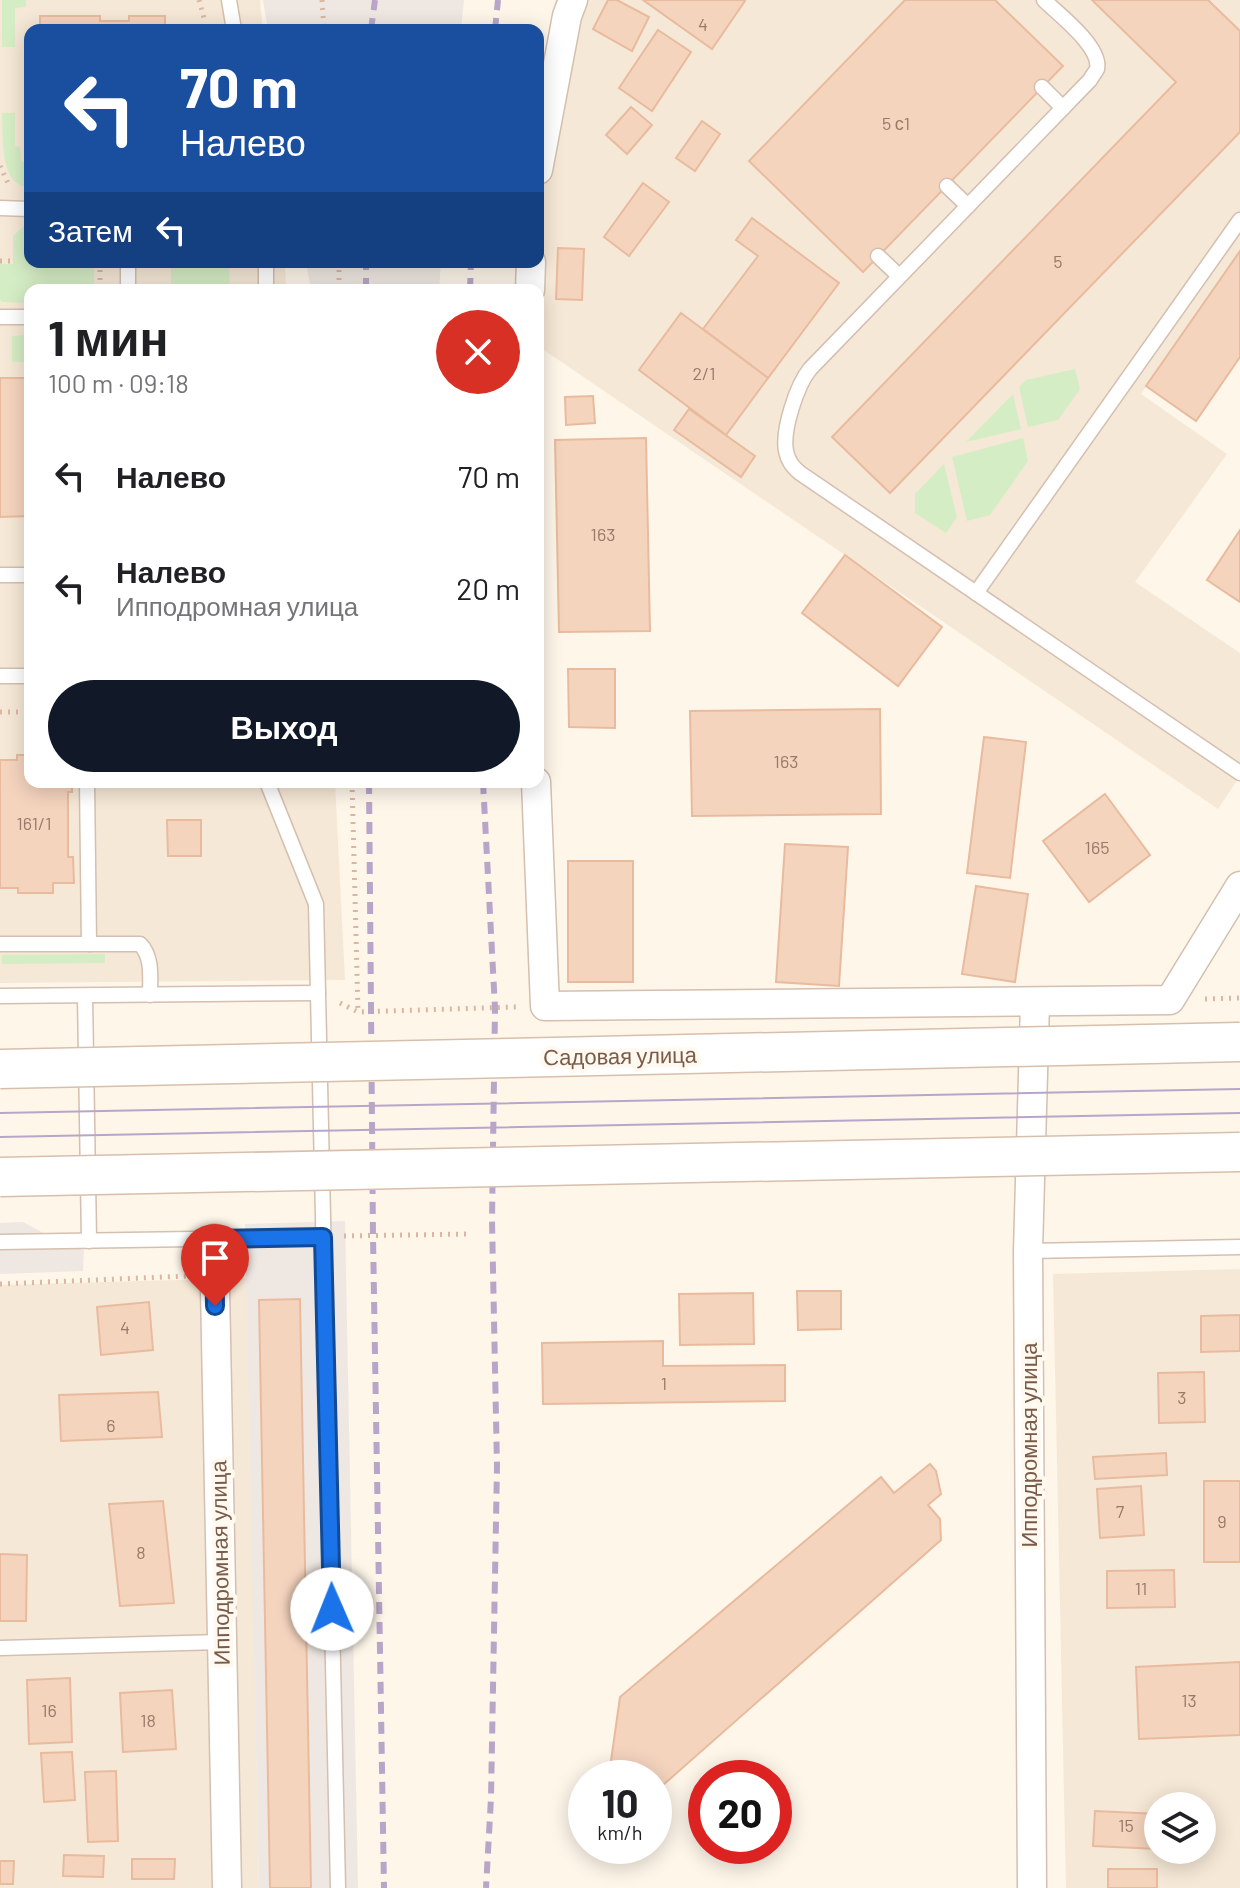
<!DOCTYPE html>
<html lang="ru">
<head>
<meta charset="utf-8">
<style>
	:root { --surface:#fff; --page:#f2f2f2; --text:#202124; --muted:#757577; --accent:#111827 }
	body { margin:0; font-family:Barlow,sans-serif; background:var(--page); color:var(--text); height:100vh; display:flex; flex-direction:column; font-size:30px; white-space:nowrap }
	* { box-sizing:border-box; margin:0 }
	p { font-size:26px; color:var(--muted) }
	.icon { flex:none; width:44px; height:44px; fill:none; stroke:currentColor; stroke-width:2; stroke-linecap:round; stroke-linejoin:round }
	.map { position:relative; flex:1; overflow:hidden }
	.drawer { position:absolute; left:24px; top:284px; width:520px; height:504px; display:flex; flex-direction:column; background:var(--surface); border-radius:16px; box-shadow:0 4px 20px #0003 }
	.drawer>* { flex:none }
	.top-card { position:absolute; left:24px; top:24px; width:520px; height:244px; border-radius:16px; box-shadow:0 4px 20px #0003; background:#1a4fa0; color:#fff; overflow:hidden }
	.controls { position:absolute; left:1144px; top:1792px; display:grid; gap:16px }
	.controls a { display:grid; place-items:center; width:72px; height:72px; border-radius:50%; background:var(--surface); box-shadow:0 4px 20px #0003; font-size:40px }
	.speed { position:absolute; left:568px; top:1760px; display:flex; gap:16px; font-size:40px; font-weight:700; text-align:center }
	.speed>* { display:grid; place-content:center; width:104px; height:104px; border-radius:50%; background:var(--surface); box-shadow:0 4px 20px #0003; line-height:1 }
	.speed small { font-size:20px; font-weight:400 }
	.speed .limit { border:12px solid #d22; background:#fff; color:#111 }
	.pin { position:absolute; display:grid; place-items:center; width:68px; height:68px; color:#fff; margin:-82px -34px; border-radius:50% 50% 50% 0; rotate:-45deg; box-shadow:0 0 8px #0007 }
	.pin .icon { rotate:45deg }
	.me { position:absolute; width:88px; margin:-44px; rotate:359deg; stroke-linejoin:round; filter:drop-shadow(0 0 6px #0008) }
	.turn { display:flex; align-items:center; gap:28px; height:168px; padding:0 24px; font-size:36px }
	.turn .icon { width:104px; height:104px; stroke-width:2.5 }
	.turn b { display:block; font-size:56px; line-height:68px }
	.then { display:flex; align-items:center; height:76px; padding:0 24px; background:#0003; gap:16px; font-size:30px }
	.round { display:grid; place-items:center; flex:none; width:84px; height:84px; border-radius:42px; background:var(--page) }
	.headline { display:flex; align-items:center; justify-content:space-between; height:136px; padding:0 24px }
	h1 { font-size:48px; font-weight:700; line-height:60px }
	.cta { display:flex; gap:16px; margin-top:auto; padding:16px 24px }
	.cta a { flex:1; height:92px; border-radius:48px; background:var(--accent); color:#fff; font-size:32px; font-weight:700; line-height:92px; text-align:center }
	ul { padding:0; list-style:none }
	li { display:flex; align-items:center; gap:24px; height:112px; padding:0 24px }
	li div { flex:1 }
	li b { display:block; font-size:30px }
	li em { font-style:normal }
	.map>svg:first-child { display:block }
	.residential { fill:#f6e8d6; fill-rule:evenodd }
	.industrial { fill:#efe8e2 }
	.green { fill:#d5edc5 }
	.building { fill:#f5d4be; stroke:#e9bb9e; stroke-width:2 }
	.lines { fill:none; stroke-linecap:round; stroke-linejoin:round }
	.lane-casing { stroke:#d4bfb0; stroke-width:17 }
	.street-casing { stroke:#d4bfb0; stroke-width:31 }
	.path { stroke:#dbb7a1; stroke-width:5; stroke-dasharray:2 6; stroke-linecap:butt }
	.lane { stroke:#fff; stroke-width:14 }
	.street { stroke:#fff; stroke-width:28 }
	.tram { stroke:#b9a5ca; stroke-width:2 }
	.rail { stroke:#b9a5ca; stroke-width:6; stroke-dasharray:12 8; stroke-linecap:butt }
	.secondary-bridge-casing { stroke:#d7bfac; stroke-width:41; stroke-linecap:butt }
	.secondary-bridge { stroke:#fff; stroke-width:38 }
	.route-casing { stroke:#114b97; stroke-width:20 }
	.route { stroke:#1a73e8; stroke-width:14 }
	.labels { text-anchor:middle; stroke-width:8; stroke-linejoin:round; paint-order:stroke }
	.number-label { font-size:18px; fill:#997967 }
	.street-label { font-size:22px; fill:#7a5b4a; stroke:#fff9f0 }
</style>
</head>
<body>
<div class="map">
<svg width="1240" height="1888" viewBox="0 0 1240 1888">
	<rect width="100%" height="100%" fill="#fef6e9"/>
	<g class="residential">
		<polygon points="0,0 260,0 263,30 30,30 30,262 285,262 286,290 30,290 30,782 335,782 345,980 0,983"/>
		<polygon points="556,0 1240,0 1240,251 1141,394 1227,454 1135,582 1240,653 1240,776 1218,809 538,346 538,290 516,290 519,262 538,262 538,117"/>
		<path d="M1240,1269V1888H1066L1053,1274ZM1158,1806H1202V1850H1158Z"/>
		<polygon points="248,1278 259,1888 0,1888 0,1285"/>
	</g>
	<g class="industrial">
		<polygon points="263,0 464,0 461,30 268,30"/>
		<polygon points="306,262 441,262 439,290 311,290"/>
		<polygon points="345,1221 358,1888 259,1888 245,1224"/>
		<polygon points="23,1222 58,1241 84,1250 83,1271 0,1274 0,1223"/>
	</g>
	<g class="green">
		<polygon points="2,0 26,0 26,7 15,8 15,47 2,47"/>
		<path d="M2,113H15V146L20,147L21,162H26V187C0,182 3,139 2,113Z"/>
		<polygon points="24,226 30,227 30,262 94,262 94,290 30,290 30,303 2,302 0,300 0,264 13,264 13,236"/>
		<polygon points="171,262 229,262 230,290 171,290"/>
		<polygon points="30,335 30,362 12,362 12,336"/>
		<polygon points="1075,369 1080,389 1058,420 1028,427 1019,387 1026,380"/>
		<polygon points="1013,394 1021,429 966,442"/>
		<polygon points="1023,438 1028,461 990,515 967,521 952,457"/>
		<polygon points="944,464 957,517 946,533 915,513 915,494"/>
		<polygon points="105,954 105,963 2,964 2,955"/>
	</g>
	<g class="building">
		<polygon points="608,0 617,0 649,17 632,51 593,29"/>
		<polygon points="643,0 743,0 745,1 712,49"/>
		<polygon points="905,0 995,0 1063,66 863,272 749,161"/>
		<polygon points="1092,0 1208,0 1240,31 1240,132 890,493 832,437 1176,82"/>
		<polygon points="40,16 100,16 100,21 129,21 129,16 165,16 165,27 184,27 184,30 40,30"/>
		<polygon points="658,30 691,52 652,111 619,88"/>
		<polygon points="631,107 652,125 627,154 606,135"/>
		<polygon points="702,121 720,134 695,171 676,158"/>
		<polygon points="643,183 669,202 629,256 604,237"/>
		<polygon points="752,218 839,283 768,378 703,329 758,256 736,240"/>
		<polygon points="558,248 584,249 582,300 556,299"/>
		<polygon points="1240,251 1240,357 1196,421 1146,386"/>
		<polygon points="681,313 768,378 726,435 639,370"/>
		<polygon points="0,378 30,378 30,516 0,517"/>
		<polygon points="593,396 595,423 566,425 565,397"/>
		<polygon points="689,409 755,456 741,477 674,430"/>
		<polygon points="646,438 650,631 559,632 555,440"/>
		<polygon points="1240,530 1240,602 1207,580"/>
		<polygon points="845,555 942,627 898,686 802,613"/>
		<polygon points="568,669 615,669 615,728 569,727"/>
		<polygon points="880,709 881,814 692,816 690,711"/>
		<polygon points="984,737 1026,742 1010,878 967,873"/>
		<polygon points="17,755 30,755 30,782 72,782 72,792 68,792 68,857 73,857 74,883 53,883 53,893 18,893 18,888 0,888 0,760 17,760"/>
		<polygon points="1105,794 1150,855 1089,902 1043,841"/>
		<polygon points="167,820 201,820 201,856 168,856"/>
		<polygon points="785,844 848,847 839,986 776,982"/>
		<rect x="568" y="861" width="65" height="121"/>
		<polygon points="976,886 1028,894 1015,982 962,974"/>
		<polygon points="797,1291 841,1291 841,1329 798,1330"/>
		<polygon points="753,1293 754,1344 680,1345 679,1294"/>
		<polygon points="300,1299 311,1888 270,1888 259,1300"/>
		<polygon points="149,1302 153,1350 101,1355 97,1307"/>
		<polygon points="1240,1315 1240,1351 1201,1352 1201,1316"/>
		<polygon points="663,1341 663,1366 785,1365 785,1401 543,1404 542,1343"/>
		<polygon points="1204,1372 1205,1422 1159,1423 1158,1373"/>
		<polygon points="158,1392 162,1437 61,1441 59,1395"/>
		<polygon points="1166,1453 1167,1475 1095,1479 1093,1457"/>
		<polygon points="930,1464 936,1471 941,1494 928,1505 940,1519 941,1540 654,1793 654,1778 619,1778 610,1768 620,1697 881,1477 894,1493"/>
		<rect x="1204" y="1481" width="36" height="81"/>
		<polygon points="1141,1486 1144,1535 1100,1538 1097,1489"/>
		<polygon points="163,1501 174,1603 120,1606 109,1504"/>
		<polygon points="0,1554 27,1555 26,1621 0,1621"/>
		<polygon points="1174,1570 1175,1607 1107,1608 1107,1571"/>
		<polygon points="1240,1662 1240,1735 1139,1739 1136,1667"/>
		<polygon points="70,1678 72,1742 29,1744 27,1680"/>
		<polygon points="172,1690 176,1749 123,1752 120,1693"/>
		<polygon points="72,1752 75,1800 44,1802 41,1753"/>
		<polygon points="116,1771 118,1841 88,1842 85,1772"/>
		<polygon points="1095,1811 1158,1814 1158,1849 1093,1846"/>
		<polygon points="64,1855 104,1856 103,1877 63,1876"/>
		<polygon points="132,1859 175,1859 174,1879 132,1879"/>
		<polygon points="0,1861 14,1861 13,1884 0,1884"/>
		<rect x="1108" y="1869" width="49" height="19"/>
	</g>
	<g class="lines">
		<defs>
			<g id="lane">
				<polyline points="229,0 234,30"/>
				<path d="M1044,0C1058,14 1102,47 1097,69C1095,73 1092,76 1090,80L810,369C797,385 782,430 786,451C788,461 792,466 800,473L1240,773"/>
				<polyline points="1042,87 1063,108"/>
				<polyline points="947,186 968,206"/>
				<polyline points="0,208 30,209"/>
				<polyline points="878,256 899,276"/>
				<polyline points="128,262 128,290"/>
				<polyline points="266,290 266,262"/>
				<polyline points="0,317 30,317"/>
				<polyline points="0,575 30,575"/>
				<polyline points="976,593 1240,220"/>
				<polyline points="0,676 30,676"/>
				<polyline points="87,782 89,944"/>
				<polyline points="267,782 316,904 338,1888"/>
				<path d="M0,944H140C153,957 150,978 150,995"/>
				<polyline points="0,996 318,993"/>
				<polyline points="85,996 89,1241"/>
				<polyline points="0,1242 323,1237"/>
				<polyline points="1028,1251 1240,1247"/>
				<polyline points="0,1648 221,1642"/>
			</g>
			<g id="street">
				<polyline points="538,170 567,16 573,0"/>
				<polyline points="530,290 531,262"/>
				<polyline points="536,782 545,1006 1170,1000 1240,886"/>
				<polyline points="214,1239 227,1888"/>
				<polyline points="1032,1888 1028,1251 1035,1003"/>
			</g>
		</defs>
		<use href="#lane" class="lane-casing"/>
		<use href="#street" class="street-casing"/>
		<g class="path">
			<polyline points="199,0 205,22"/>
			<polyline points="322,0 324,30"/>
			<polyline points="0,166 8,183"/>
			<polyline points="0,261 13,261"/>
			<polyline points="100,262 100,290"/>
			<polyline points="339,262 339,290"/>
			<polyline points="0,712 30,712"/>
			<polyline points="352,782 358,1012"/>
			<polyline points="1205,999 1240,998"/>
			<polyline points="340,1003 358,1012 516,1007"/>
			<polyline points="344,1236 470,1234"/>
			<polyline points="0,1284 187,1276"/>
		</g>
		<use href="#lane" class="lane"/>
		<use href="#street" class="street"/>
		<g class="tram">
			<polyline points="0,1113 1240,1089"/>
			<polyline points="0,1137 1240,1113"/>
		</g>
		<g class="rail">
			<polyline points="371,30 375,0"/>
			<polyline points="495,30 498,0"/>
			<polyline points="366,290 366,262"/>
			<polyline points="470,290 471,262"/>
			<polyline points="369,782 373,1236 384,1888"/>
			<polyline points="483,782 495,1008 492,1220 497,1466 491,1798 486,1888"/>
		</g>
		<defs>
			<g id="secondary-bridge">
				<polyline points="0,1069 1240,1042"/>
				<polyline points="0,1177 1240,1152"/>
			</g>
		</defs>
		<use href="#secondary-bridge" class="secondary-bridge-casing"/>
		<use href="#secondary-bridge" class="secondary-bridge"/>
	</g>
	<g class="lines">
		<defs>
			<polyline id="route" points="215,1306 214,1239 323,1237 332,1609"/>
		</defs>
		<use href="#route" class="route-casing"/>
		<use href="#route" class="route"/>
	</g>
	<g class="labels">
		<g class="number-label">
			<text x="703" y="31">4</text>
			<text x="896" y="130">5 с1</text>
			<text x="1058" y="268">5</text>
			<text x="704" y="380">2/1</text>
			<text x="603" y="541">163</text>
			<text x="786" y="768">163</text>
			<text x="34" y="830">161/1</text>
			<text x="1097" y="854">165</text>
			<text x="125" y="1334">4</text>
			<text x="664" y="1390">1</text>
			<text x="1182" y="1404">3</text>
			<text x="111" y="1432">6</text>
			<text x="1120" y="1518">7</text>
			<text x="1222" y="1528">9</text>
			<text x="141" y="1559">8</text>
			<text x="1141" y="1595">11</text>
			<text x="1189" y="1707">13</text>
			<text x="49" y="1717">16</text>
			<text x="148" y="1727">18</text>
			<text x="1126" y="1832">15</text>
		</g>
		<g class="street-label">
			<text transform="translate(620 1056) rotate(-1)" y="8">Садовая улица</text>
			<text transform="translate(1029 1445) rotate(-90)" y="8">Ипподромная улица</text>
			<text transform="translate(220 1563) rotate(-91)" y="8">Ипподромная улица</text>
		</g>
	</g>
</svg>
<div class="controls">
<a><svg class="icon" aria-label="layers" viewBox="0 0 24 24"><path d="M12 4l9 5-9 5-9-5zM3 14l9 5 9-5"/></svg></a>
</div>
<div class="speed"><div>10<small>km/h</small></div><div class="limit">20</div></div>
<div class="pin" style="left:215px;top:1306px;background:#d93025"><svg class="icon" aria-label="arrive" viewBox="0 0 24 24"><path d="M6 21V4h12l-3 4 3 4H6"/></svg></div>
<svg class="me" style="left:332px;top:1609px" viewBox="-20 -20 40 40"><circle r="19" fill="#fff"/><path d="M0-13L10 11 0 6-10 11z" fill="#1a73e8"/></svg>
<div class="top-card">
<div class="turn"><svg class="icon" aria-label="left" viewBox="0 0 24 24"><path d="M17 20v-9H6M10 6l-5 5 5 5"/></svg><div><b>70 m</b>Налево</div></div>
<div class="then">Затем<svg class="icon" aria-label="left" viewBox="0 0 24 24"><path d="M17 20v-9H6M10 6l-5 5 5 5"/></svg></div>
</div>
<section class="drawer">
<div class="headline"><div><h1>1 мин</h1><p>100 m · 09:18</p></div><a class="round" style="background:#d93025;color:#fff"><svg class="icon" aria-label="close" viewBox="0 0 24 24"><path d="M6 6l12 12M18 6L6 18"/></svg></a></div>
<ul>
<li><svg class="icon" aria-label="left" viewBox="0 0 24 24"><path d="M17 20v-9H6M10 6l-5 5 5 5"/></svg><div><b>Налево</b></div><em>70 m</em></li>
<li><svg class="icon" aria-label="left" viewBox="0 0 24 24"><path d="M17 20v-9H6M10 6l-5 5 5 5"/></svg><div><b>Налево</b><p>Ипподромная улица</p></div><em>20 m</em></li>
</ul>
<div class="cta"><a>Выход</a></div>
</section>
</div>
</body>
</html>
